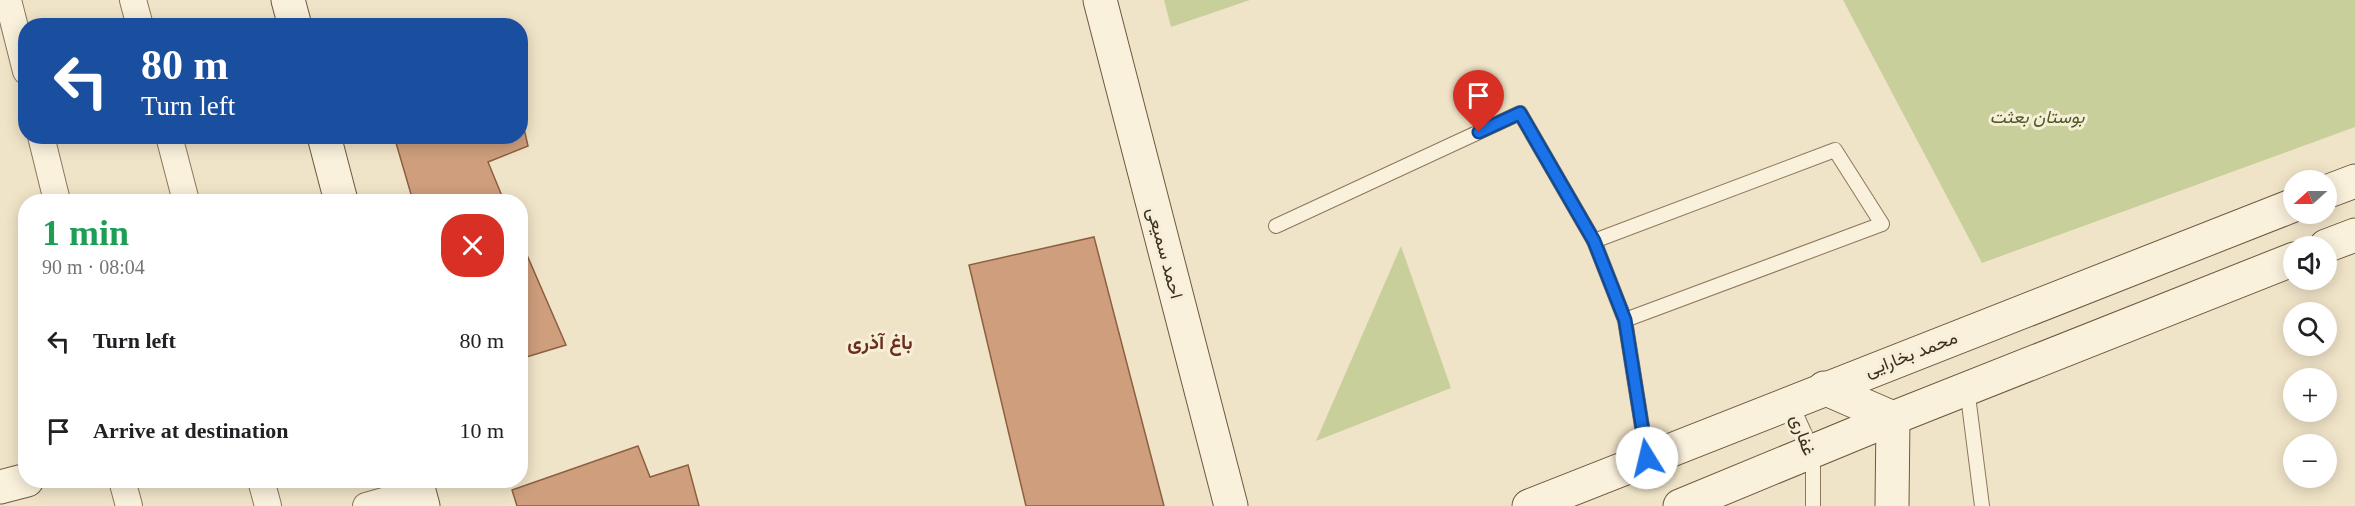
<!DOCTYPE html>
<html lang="en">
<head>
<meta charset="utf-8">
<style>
	:root { --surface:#fff; --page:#f2f2f2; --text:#202124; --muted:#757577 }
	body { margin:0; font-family:"Times New Roman",Vazirmatn,serif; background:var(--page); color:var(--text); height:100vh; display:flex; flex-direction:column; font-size:22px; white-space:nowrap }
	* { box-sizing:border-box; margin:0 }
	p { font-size:20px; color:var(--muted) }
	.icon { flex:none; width:33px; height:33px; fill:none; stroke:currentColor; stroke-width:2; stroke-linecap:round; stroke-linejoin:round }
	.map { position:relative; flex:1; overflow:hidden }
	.side { position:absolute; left:18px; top:194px; width:510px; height:294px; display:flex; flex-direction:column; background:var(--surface); border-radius:24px; box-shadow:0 3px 15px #0003 }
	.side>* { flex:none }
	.banner { position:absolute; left:18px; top:18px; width:510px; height:126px; border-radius:24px; box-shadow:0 3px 15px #0003; background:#1a4fa0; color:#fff; overflow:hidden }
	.needle { width:39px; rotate:249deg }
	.fabs { position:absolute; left:2283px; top:170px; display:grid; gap:12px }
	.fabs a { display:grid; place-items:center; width:54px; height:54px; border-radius:50%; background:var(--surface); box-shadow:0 3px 15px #0003; font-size:30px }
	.pin { position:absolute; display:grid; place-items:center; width:51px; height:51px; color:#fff; margin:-62px -26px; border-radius:50% 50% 50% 0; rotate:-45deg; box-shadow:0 0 6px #0007 }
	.pin .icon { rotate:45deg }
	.me { position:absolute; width:66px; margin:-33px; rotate:351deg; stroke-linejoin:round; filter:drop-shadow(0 0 4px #0008) }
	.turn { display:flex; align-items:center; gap:21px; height:126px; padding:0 24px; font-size:27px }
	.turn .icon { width:78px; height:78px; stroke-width:2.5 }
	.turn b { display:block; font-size:42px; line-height:51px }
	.round { display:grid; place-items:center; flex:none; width:63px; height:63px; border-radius:24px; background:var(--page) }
	.overview { display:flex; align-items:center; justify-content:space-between; height:102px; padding:0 24px }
	h1 { font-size:36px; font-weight:700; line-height:45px; color:#1e9e55 }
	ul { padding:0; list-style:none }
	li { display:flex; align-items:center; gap:18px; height:90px; padding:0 24px }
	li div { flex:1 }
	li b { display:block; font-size:22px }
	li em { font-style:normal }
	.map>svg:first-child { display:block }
	.green { fill:#c9cf9b }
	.building { fill:#cf9f7d; stroke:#8d5f41; stroke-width:1.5 }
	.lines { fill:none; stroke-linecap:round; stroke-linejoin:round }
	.lane-casing { stroke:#8d765c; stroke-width:16 }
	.street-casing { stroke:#8d765c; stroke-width:28 }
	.secondary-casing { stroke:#6f573f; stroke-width:35 }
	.lane { stroke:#faf1dc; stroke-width:14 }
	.street { stroke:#faf1dc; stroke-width:26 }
	.secondary { stroke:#faf1dc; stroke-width:33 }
	.route-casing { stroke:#114b97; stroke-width:15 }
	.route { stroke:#1a73e8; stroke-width:10 }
	.labels { text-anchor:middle; stroke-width:6; stroke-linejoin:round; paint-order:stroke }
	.park-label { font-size:18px; font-style:italic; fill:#4d5a26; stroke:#f7eed8 }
	.street-label { font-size:18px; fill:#3d2e20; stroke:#f7eed8 }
	.neighbourhood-label { font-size:20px; font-weight:bold; fill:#6b2e1e; stroke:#f7eed8 }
</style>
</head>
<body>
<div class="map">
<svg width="2355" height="506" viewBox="0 0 2355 506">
	<rect width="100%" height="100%" fill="#f0e4c8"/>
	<g class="green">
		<polygon points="1164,0 1250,0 1171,27"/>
		<polygon points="1843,0 2355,0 2355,127 1982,263"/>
		<polygon points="1401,246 1451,388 1316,441"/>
	</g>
	<g class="building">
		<polygon points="434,20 436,26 412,26"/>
		<polygon points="520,111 528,146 488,162 504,201 413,201 394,136 520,136"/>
		<polygon points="1094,237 1164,506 1026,506 969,265"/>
		<polygon points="520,239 566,345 520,359"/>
		<polygon points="638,446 650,477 688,465 699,506 517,506 512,490"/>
	</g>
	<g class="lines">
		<defs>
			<g id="lane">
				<polyline points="1276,226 1520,113 1594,241 1835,150 1882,224 1625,320"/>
				<polyline points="1594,241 1625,320 1647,458"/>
				<polyline points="1967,388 1982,506"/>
				<polyline points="1791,403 1813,452 1813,506"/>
			</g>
			<g id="street">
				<polyline points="8,0 26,71"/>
				<polyline points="133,0 140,26"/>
				<polyline points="41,136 57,201"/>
				<polyline points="169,136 186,201"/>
				<polyline points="122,480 129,506"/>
				<polyline points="261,480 268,506"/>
				<polyline points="366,506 419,491"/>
			</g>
			<g id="secondary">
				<polyline points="288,0 295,26"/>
				<polyline points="1100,0 1231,506"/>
				<polyline points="324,136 341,201"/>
				<polyline points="2326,192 2355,181"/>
				<polyline points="2326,246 2355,235"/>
				<polyline points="1824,388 1893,418"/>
				<polyline points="416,480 423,506"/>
				<polyline points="0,487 27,480"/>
				<polyline points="1529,506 2294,205"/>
				<polyline points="1680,506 1893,418 2294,259"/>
				<polyline points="1892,506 1893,418"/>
			</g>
		</defs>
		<use href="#lane" class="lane-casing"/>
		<use href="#street" class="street-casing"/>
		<use href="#secondary" class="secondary-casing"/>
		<use href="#lane" class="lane"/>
		<use href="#street" class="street"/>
		<use href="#secondary" class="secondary"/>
	</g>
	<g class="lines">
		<defs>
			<polyline id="route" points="1479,132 1520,113 1594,241 1625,320 1647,458"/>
		</defs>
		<use href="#route" class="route-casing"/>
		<use href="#route" class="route"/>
	</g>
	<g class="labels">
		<g class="park-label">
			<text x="2037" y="123">بوستان بعثت</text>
		</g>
		<g class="street-label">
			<text transform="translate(1165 253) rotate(75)" y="6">احمد سمیعی</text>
			<text transform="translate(1911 354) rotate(-21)" y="6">محمد بخارایی</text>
			<text transform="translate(1803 435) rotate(70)" y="6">غفاری</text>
		</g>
		<g class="neighbourhood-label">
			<text x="880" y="349">باغ آذری</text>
		</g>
	</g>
</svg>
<div class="fabs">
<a><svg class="needle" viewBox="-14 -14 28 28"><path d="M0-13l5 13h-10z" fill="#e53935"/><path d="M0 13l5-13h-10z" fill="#757577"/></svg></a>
<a><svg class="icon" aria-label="sound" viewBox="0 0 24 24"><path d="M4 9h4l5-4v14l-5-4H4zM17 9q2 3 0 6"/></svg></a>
<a><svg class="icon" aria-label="search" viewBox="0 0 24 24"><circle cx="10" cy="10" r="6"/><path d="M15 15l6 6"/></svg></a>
<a>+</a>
<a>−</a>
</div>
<div class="pin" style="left:1479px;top:132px;background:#d93025"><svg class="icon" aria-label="arrive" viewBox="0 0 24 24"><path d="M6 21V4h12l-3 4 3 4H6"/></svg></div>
<svg class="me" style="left:1647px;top:458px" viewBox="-20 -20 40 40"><circle r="19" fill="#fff"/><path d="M0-13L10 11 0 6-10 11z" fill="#1a73e8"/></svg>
<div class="banner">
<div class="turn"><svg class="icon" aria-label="left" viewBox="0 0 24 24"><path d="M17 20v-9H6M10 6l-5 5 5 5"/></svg><div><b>80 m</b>Turn left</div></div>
</div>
<section class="side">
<div class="overview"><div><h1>1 min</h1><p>90 m · 08:04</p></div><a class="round" style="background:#d93025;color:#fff"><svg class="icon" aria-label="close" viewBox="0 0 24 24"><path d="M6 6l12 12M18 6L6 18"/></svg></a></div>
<ul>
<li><svg class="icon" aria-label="left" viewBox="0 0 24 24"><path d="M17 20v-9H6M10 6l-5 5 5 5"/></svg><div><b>Turn left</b></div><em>80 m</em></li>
<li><svg class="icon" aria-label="arrive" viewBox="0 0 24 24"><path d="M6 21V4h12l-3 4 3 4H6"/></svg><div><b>Arrive at destination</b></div><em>10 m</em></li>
</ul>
</section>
</div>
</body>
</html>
